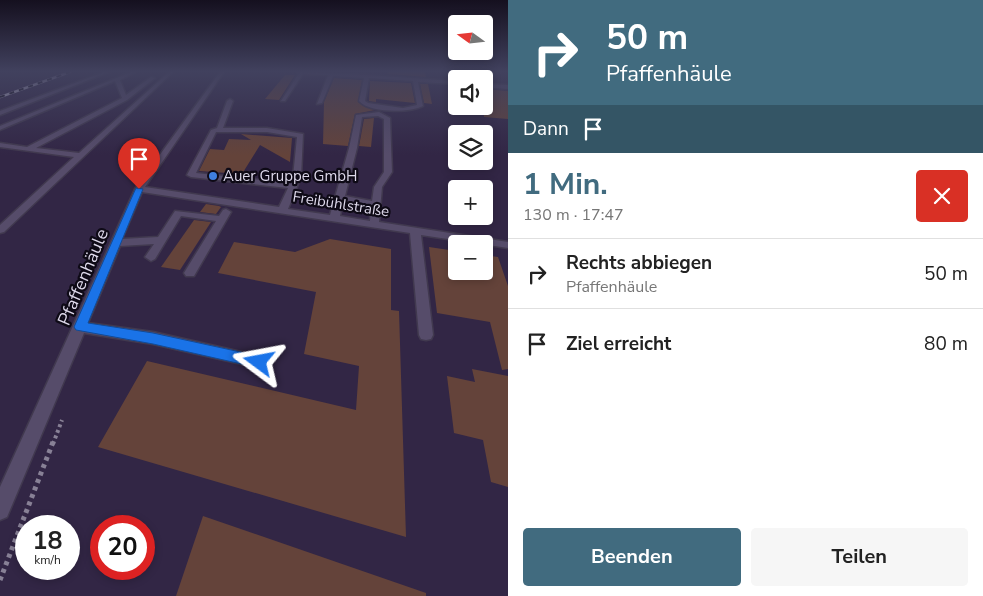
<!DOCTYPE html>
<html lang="de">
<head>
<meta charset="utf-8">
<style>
	:root { --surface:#fff; --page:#f6f6f6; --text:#222; --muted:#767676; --line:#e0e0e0; --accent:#416b7f }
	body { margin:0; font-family:"Nunito Sans",sans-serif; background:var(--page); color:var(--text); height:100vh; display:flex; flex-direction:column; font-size:19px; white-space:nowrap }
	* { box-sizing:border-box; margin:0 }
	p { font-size:16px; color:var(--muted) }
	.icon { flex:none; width:28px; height:28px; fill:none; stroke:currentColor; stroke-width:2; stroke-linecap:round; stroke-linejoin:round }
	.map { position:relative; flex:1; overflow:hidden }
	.drawer { display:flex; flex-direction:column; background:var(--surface); width:475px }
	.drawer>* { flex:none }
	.banner { background:#416b7f; color:#fff; overflow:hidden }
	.needle { width:32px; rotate:285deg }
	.controls { position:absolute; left:448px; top:15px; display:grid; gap:10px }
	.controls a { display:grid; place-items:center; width:45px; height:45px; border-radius:5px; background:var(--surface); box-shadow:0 2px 8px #0003; font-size:25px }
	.speed { position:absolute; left:15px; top:515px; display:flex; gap:10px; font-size:25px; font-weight:700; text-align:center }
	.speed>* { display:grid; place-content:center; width:65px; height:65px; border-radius:50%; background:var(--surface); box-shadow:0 2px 8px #0003; line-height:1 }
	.speed small { font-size:12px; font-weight:400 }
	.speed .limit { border:8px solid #d22; background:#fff; color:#111 }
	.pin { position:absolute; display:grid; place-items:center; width:42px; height:42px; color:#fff; margin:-51px -21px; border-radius:50% 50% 50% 0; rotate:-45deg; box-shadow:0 0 5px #0007 }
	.pin .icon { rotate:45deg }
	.me { position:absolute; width:55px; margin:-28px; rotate:283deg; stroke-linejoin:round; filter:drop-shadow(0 0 4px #0008) }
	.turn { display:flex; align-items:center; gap:18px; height:105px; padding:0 15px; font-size:22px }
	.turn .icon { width:65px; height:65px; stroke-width:2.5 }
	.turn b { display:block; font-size:35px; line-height:42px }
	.then { display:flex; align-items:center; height:48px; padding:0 15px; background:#0003; gap:10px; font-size:19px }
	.round { display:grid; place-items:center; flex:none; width:52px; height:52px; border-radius:5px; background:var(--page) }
	.headline { display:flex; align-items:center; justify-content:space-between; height:85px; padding:0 15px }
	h1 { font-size:30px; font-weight:700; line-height:38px; color:var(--accent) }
	.primary-button { display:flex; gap:10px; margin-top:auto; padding:10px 15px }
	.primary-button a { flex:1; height:58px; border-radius:5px; background:var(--accent); color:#fff; font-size:20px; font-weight:700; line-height:58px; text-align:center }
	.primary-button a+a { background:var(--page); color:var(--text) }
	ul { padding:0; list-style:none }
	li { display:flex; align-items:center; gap:15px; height:70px; padding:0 15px; border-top:1px solid var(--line) }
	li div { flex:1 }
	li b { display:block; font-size:19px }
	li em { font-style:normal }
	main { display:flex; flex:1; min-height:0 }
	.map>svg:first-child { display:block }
	.built { fill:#322645; fill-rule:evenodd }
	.building { fill:#64433a }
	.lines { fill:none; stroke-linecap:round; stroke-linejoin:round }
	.minor-casing { stroke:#41394f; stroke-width:3 }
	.path-far1 { stroke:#888196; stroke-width:4; stroke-dasharray:3 3; stroke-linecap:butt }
	.path { stroke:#888196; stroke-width:5; stroke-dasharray:4 4; stroke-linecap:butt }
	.minor { fill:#564c6a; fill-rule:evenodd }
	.rail-casing { stroke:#c5c0d3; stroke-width:2.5 }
	.rail { stroke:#0e0a16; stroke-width:2; stroke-dasharray:5; stroke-linecap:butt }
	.route { fill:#1a73e8; stroke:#114b97 }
	.shop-dot { fill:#3f7fe0; stroke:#0e0a16; stroke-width:2 }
	.labels { text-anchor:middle; stroke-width:4.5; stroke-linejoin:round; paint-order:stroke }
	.far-poi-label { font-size:15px; fill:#ddd8ea; stroke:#0e0a16; text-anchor:start }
	.far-street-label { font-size:15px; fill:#ddd8ea; stroke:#0e0a16 }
	.street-label { font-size:18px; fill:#ddd8ea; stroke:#0e0a16 }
</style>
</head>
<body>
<main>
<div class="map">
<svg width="508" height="596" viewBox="0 0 508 596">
	<rect width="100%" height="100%" fill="#271e38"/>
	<path class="built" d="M0,72H508V596H0ZM456,79H484V106H456ZM456,134H484V161H456ZM456,189H484V216H456ZM456,244H484V271H456ZM26,526H69V569H26ZM101,526H144V569H101Z"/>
	<g class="building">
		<polygon points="388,72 425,72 426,77 387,74"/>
		<polygon points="285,75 295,75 279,100 265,99"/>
		<polygon points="334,78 362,80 358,102 375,110 355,114 348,146 323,144 324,102"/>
		<polygon points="370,81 411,83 415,103 376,99 376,102 369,101"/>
		<polygon points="420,84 428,84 432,104 424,103"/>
		<polygon points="484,89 508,91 508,119 484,117"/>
		<polygon points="374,118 371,147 359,146 364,119"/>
		<polygon points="241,134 292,138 290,162 260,145 242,174 199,171 210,149 224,150 229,139 251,140"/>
		<polygon points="206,204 219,206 221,207 216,214 200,212"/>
		<polygon points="194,220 211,222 180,270 161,267"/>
		<polygon points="330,239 391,249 391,310 399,311 406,537 98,447 147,361 356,410 359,366 304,354 316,292 218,273 234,242 295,252"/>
		<polygon points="429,247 456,251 456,271 484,271 484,255 498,257 508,286 508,369 502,370 490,322 437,313"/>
		<polygon points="472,369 508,376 508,487 491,482 483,440 454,433 447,376 475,382"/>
		<polygon points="203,516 426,593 426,596 176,596"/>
	</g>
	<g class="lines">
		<defs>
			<g id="minor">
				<polygon points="104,72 109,72 0,115 0,111"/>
				<polygon points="131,72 136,72 120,80 126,95 151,77 155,78 127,100 36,148 79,153 169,72 173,72 4,232 0,233 0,225 74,157 0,147 0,143 27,147 122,98 115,81 2,129 0,130 0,126"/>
				<path d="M220,72H224L145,187L279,207L288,188L191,177L187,175L211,130L217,128L227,101L230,99L233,101L223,128H267L303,134L301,177L288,209L330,215L349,148L356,115L379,112L390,118L392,172L382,187L379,222L508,242V248L421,235L433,335L431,339L426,340L421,339L419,335L410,233L142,192L122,239L158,237L175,211L219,216L223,210L226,209L231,212L194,276H186L184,273L216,221L181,216L155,259L151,261L145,257L154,244L120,246L88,323L153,332L259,356L264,358L266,362L264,366L259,368L153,344L84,333L7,517L0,520V487L135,189ZM378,116L384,119V172L374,187L372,201L345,196L357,148L362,117ZM216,132H267L297,137L293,177L290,183L196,173ZM343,201L371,206L370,221L340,216Z"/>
				<path d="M297,72L367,75L456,81V84L418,82L423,106C410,113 369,113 359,101L364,78L333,76L322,103L317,104L328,75L303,74L285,101H281L299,73ZM369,78L413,81L417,105L403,108L368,103L365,101Z"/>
				<polygon points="484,84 508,85 508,89 484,87"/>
			</g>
		</defs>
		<use href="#minor" class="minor-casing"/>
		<polyline class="path-far1" points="53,444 62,420"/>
		<polyline class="path" points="0,580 53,442"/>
		<use href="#minor" class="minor"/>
		<defs>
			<polyline id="rail" points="0,97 70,72"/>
		</defs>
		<use href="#rail" class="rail-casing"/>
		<use href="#rail" class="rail"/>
	</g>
	<linearGradient id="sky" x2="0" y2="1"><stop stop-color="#15101f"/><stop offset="0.46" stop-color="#41415e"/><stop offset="1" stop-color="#41415e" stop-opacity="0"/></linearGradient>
	<rect width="508" height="155" fill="url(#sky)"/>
	<polygon class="route" points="136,188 143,189 88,323 153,333 259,356 263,358 265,362 263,366 259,368 153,344 76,330 74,327"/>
	<circle class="shop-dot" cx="213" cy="176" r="5"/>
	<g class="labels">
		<g class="far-poi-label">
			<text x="223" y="181">Auer Gruppe GmbH</text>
		</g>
		<g class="far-street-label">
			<text transform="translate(341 204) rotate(9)" y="5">Freibühlstraße</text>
		</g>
		<g class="street-label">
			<text transform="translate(83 277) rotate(-67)" y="6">Pfaffenhäule</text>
		</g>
	</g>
</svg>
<div class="controls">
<a><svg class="needle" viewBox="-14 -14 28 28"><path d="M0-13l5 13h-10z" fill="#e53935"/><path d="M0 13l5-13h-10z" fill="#767676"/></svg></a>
<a><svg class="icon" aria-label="sound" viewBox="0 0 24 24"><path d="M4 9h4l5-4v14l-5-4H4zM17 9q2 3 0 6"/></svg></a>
<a><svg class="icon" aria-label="layers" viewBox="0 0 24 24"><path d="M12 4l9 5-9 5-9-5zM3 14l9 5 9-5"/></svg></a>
<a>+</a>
<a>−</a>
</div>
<div class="speed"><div>18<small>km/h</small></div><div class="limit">20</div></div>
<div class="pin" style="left:139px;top:189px;background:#d93025"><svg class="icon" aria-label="arrive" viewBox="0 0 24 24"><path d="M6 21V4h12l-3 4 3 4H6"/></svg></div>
<svg class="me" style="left:259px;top:362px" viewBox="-20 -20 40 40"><path d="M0-17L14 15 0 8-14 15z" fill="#1a73e8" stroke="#fff" stroke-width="4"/></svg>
</div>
<section class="drawer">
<div class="banner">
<div class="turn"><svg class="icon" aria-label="right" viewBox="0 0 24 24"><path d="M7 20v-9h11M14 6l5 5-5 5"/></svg><div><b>50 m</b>Pfaffenhäule</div></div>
<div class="then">Dann<svg class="icon" aria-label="arrive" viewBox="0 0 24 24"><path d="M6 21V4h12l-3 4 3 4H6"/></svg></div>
</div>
<div class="headline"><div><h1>1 Min.</h1><p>130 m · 17:47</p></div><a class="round" style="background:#d93025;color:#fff"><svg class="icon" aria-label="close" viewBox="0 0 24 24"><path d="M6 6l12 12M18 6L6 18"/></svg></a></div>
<ul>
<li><svg class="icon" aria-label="right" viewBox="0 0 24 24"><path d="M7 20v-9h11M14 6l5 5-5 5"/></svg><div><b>Rechts abbiegen</b><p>Pfaffenhäule</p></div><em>50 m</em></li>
<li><svg class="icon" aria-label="arrive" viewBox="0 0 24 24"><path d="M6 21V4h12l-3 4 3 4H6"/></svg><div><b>Ziel erreicht</b></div><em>80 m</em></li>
</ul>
<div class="primary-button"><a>Beenden</a><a>Teilen</a></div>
</section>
</main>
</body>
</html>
